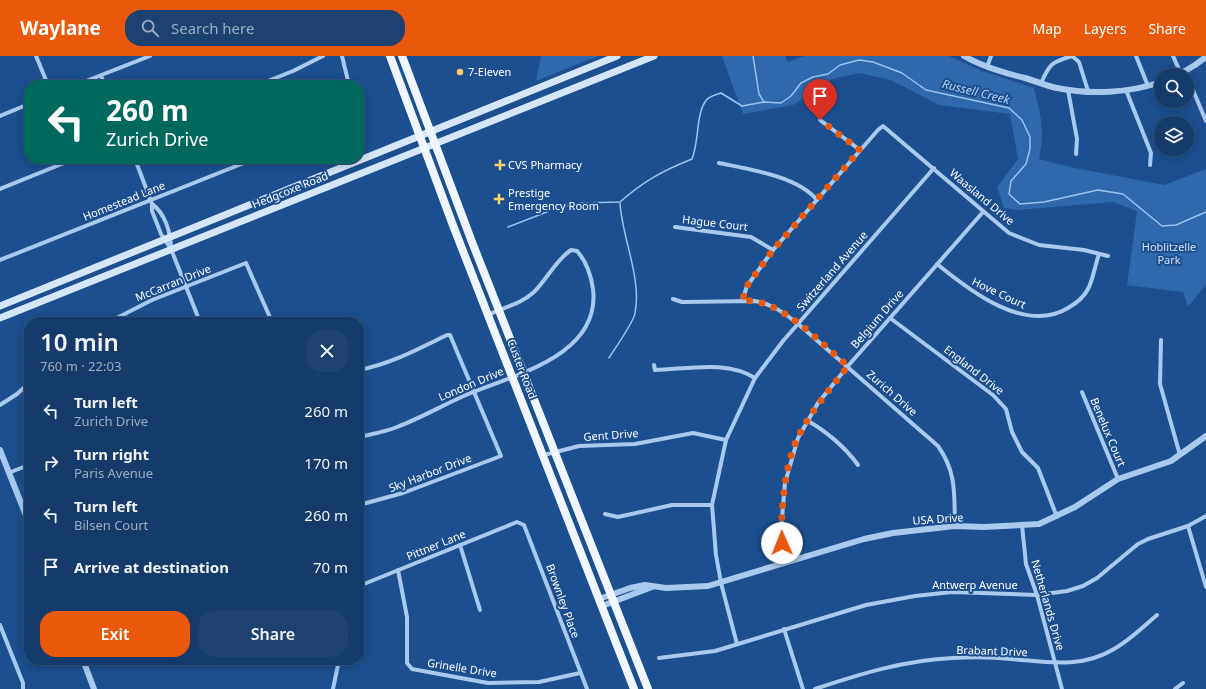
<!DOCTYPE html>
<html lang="en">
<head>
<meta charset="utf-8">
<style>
	:root { --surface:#143b6b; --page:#1d4271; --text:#f1f3f6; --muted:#9dadc1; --line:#33557e; --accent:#ea580c }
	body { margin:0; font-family:"Noto Sans",sans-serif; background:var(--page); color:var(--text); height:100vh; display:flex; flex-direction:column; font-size:15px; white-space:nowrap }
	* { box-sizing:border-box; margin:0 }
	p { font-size:13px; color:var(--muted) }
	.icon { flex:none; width:22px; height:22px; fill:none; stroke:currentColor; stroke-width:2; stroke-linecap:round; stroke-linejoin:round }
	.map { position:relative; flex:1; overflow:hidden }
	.drawer { position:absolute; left:24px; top:261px; width:340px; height:348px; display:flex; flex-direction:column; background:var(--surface); border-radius:16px; box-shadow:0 2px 10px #0003,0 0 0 1px var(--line) }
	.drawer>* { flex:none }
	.guide { position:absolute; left:24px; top:24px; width:340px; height:84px; border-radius:16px; box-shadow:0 2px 10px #0003,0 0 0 1px var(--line); background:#00695c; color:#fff; overflow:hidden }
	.controls { position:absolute; left:1154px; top:12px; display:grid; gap:8px }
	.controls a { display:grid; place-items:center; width:40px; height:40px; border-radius:50%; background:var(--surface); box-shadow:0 2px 10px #0003,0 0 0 1px var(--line); font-size:20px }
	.pin { position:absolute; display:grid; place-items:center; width:34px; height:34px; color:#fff; margin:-41px -17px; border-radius:50% 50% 50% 0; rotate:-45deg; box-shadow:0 0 4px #0007 }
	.pin .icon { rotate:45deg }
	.me { position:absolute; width:44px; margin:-22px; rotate:359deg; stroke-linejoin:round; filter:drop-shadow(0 0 3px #0008) }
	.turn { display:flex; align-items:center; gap:14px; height:84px; padding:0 16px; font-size:18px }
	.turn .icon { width:52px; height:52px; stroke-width:2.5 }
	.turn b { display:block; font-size:28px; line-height:34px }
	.round { display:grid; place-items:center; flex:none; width:42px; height:42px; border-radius:16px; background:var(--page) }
	.summary { display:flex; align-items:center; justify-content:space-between; height:68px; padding:0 16px }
	h1 { font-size:24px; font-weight:600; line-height:30px }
	.action { display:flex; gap:8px; margin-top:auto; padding:8px 16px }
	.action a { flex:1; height:46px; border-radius:16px; background:var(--accent); color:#fff; font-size:16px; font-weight:600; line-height:46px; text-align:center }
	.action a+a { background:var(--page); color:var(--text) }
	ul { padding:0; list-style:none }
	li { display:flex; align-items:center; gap:12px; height:52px; padding:0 16px }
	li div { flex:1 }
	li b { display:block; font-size:15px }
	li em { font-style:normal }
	header { display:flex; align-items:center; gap:24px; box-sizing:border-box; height:56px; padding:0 20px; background:var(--accent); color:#fff }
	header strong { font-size:19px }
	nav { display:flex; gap:22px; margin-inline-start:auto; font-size:14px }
	.search { width:280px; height:36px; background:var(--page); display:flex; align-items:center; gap:10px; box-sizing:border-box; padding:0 14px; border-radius:16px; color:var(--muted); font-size:15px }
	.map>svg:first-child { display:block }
	.green { fill:#2e69ad }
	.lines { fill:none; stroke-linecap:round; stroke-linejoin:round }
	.stream { stroke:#9cc4f0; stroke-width:1.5 }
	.minor { stroke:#a9c9ee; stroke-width:4 }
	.tertiary { stroke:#a9c9ee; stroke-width:6 }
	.secondary { stroke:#d6e6fa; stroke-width:7 }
	.primary { stroke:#f0f6ff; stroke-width:8 }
	.route { stroke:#ea580c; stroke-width:7; stroke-dasharray:0 12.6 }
	.poi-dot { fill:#ffd166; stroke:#1b4f8f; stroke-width:1.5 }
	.labels { text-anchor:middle; stroke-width:4; stroke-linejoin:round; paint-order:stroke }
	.poi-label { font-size:11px; fill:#fff; stroke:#1b4f8f; text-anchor:start }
	.street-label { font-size:11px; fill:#fff; stroke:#1b4f8f }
	.park-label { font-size:11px; fill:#cfe3fa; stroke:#1b4f8f }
	.water-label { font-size:12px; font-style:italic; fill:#b5d3f5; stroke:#1b4f8f }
</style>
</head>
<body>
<header>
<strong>Waylane</strong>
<div class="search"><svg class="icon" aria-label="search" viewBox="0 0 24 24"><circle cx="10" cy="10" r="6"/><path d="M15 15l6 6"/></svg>Search here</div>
<nav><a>Map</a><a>Layers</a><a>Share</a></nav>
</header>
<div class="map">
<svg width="1206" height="633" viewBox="0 0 1206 633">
	<rect width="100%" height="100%" fill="#1b4f8f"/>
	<g class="green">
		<polygon points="541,0 598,0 536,25"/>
		<path d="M722,0H785L788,6L804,0H949L979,14L1034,32C1041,60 1045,75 1039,103L1070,111L1164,129L1206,113V228L1188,251L1183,236L1127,229L1137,155L1113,146L1017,154L1004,152L997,131L1018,103L1010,58L939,49L891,24L859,17L832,23L793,49L743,58Z"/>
	</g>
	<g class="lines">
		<g class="stream">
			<polyline points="753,0 759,38 764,46"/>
			<path d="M508,171L557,152L580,147L620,146C644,125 662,115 692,103C699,86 696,60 705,46C708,40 716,39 721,37L742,50L764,46L781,47L791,40L801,27L813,21L828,18L840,9L859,4L873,6L902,17L926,34L1009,52L1022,64L1030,81V93L1026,108L1011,125L1009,138L1020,148L1044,146L1098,134L1123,138L1162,170L1176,169L1206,156"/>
			<path d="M609,302C615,292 634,266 635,257C642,222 622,182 620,147"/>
		</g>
		<g class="minor">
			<polyline points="36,0 48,29"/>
			<polyline points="342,0 349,29"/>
			<polyline points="1136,0 1148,30"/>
			<polyline points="1173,0 1181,18"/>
			<polyline points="987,11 991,0"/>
			<polyline points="101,20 105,29"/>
			<polyline points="1187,20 1206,65"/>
			<path d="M1041,27C1050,7 1052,6 1072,0L1079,6L1088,35"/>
			<polyline points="76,29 150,0"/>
			<polyline points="258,29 293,15 323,0"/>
			<polyline points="1068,34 1077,83 1076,98"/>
			<polyline points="1126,34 1151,97 1150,109"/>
			<polyline points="359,56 359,57"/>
			<polyline points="0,60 29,48"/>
			<polyline points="820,64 860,94"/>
			<polyline points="135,103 152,148 152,155 161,178 171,193 200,266"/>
			<path d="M719,107C748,113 797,120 817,144"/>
			<polyline points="0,133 74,103"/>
			<path d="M152,148C165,157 171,177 171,193"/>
			<polyline points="675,171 751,181 773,194"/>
			<polyline points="0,204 254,103"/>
			<path d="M937,208C970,235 1025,278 1068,252C1075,248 1084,241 1088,233C1093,224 1095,209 1099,198"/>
			<path d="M673,243L682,246L755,245C772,248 784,257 797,267L938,390C957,417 954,438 955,470"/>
			<polyline points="742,245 747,230 773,194 878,74 883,70 1009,177 1039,189 1084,194 1108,200"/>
			<polyline points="890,262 993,339 1006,353 1012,376 1022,396 1038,412 1057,461"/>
			<polyline points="109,266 152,244 246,207 272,266"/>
			<polyline points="1161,284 1160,328 1180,399"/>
			<path d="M654,309L655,314C688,313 727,304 755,322"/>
			<path d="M359,314C391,308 418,293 447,279H450L501,400L403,437L359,449"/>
			<polyline points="1082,336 1118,423"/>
			<polyline points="0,349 17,338 29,327"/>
			<path d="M808,365C826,375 846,392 858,409"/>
			<path d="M359,381C372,378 385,376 397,371C421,362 443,349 466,339C513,319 601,300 593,233C591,219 587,206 577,195L571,194C556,204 547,223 534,236C521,248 505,251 490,258"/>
			<polyline points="544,399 579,390 635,388 693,377 726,384"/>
			<polyline points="8,417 29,409"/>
			<polyline points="605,458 618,461 672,449 712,449"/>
			<polyline points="1022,469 1026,508 1037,539 1062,633"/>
			<polyline points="1188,470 1206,531"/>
			<polyline points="460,489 480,554"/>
			<polyline points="784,507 781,475 783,450 785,427 798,382 818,347 848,310 983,156"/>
			<polyline points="398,514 407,561 407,607 412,613 488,627 539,626 580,617"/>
			<polyline points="359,530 517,466 524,469 587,633"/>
			<polyline points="0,569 23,627 23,633"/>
			<polyline points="784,573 803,633"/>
			<polyline points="737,588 721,527 716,499 712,449 726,384 755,322 783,285 934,112"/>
			<polyline points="659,602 715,595 866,549 915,540 952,536 1037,539 1067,535 1083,530 1097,522 1138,488 1148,483 1188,470 1206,460"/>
			<polyline points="333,633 339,604"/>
			<path d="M815,633C860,618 905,604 953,602C972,601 992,601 1011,603C1047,606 1081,613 1114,593C1130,584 1143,571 1157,559"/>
			<polyline points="1175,633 1183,627"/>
		</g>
		<g class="tertiary">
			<path d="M964,0C983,11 1004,17 1025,22C1036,25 1046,30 1057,32C1091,39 1129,37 1161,26"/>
			<polyline points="1178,19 1195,9 1206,1"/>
			<polyline points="0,394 29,467"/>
			<polyline points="599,543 630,532 645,529 666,532 708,530 864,483 893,477 955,470 984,471 1039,468 1075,451 1118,423 1171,405 1206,380"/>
			<polyline points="602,550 652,531"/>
			<polyline points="83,604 94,633"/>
		</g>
		<g class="secondary">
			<polyline points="0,250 617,0"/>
			<polyline points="0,262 654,0"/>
		</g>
		<g class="primary">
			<polyline points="390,0 454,172 634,633"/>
			<polyline points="402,0 472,186 648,633"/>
		</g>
	</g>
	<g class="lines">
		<path class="route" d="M782,487C780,457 785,407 798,381C811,355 830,333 848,310C820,287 780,241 742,245L747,230L773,194L860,94L820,64"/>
	</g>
	<g class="poi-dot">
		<circle cx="460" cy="16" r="4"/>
		<path d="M498 103h4v4h4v4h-4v4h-4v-4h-4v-4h4z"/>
		<path d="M497 137h4v4h4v4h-4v4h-4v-4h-4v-4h4z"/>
	</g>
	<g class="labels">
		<g class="poi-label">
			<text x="468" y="20">7-Eleven</text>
			<text x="508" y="113">CVS Pharmacy</text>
			<text x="508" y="141">Prestige<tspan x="508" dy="13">Emergency Room</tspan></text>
		</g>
		<g class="street-label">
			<text transform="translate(290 134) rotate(-22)" y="4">Hedgcoxe Road</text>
			<text transform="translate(982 141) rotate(40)" y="4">Waasland Drive</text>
			<text transform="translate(124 145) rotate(-22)" y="4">Homestead Lane</text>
			<text transform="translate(715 167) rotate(7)" y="4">Hague Court</text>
			<text transform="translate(832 215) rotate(-49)" y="4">Switzerland Avenue</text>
			<text transform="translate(173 227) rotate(-22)" y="4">McCarran Drive</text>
			<text transform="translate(999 237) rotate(25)" y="4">Hove Court</text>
			<text transform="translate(877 263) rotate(-49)" y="4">Belgium Drive</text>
			<text transform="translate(522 313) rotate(69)" y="4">Custer Road</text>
			<text transform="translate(974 314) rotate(38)" y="4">England Drive</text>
			<text transform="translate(471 328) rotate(-23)" y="4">London Drive</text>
			<text transform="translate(892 337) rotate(41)" y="4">Zurich Drive</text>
			<text transform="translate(1108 376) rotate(67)" y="4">Benelux Court</text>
			<text transform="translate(611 379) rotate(-4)" y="4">Gent Drive</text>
			<text transform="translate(430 417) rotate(-21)" y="4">Sky Harbor Drive</text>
			<text transform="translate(938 463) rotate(-4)" y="4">USA Drive</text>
			<text transform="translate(436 489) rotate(-22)" y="4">Pittner Lane</text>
			<text x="975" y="533">Antwerp Avenue</text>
			<text transform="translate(563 545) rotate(70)" y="4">Brownley Place</text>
			<text transform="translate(1048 549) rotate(74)" y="4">Netherlands Drive</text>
			<text transform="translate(992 595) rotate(2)" y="4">Brabant Drive</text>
			<text transform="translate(462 612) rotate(9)" y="4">Grinelle Drive</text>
		</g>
		<g class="park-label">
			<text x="1169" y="195">Hoblitzelle<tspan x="1169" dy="13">Park</tspan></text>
		</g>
		<g class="water-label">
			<text transform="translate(976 36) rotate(14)" y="4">Russell Creek</text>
		</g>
	</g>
</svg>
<div class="controls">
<a><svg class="icon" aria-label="search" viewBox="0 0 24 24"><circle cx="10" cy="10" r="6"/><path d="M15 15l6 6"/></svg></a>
<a><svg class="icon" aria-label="layers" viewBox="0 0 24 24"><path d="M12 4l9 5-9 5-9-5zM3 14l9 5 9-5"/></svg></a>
</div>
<div class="pin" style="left:820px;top:64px;background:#d93025"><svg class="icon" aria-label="arrive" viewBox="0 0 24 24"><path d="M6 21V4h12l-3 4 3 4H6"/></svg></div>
<svg class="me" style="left:782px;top:487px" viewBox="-20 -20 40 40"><circle r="19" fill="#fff"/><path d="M0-13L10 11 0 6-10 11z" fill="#ea580c"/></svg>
<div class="guide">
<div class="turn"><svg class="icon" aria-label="left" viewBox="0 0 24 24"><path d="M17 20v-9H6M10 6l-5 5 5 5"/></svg><div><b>260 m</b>Zurich Drive</div></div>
</div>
<section class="drawer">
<div class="summary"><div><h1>10 min</h1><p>760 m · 22:03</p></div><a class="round"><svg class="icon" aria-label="close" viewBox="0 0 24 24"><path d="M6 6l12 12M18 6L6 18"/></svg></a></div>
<ul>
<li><svg class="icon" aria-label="left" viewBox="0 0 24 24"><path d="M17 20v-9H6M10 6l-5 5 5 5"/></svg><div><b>Turn left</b><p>Zurich Drive</p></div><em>260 m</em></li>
<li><svg class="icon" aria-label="right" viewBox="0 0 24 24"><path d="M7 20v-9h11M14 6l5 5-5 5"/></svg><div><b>Turn right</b><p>Paris Avenue</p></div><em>170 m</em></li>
<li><svg class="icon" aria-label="left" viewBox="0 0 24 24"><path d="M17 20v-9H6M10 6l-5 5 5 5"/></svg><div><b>Turn left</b><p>Bilsen Court</p></div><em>260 m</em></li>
<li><svg class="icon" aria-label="arrive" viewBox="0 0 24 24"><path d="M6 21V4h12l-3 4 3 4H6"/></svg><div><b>Arrive at destination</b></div><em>70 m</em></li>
</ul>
<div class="action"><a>Exit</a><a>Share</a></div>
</section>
</div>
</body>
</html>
